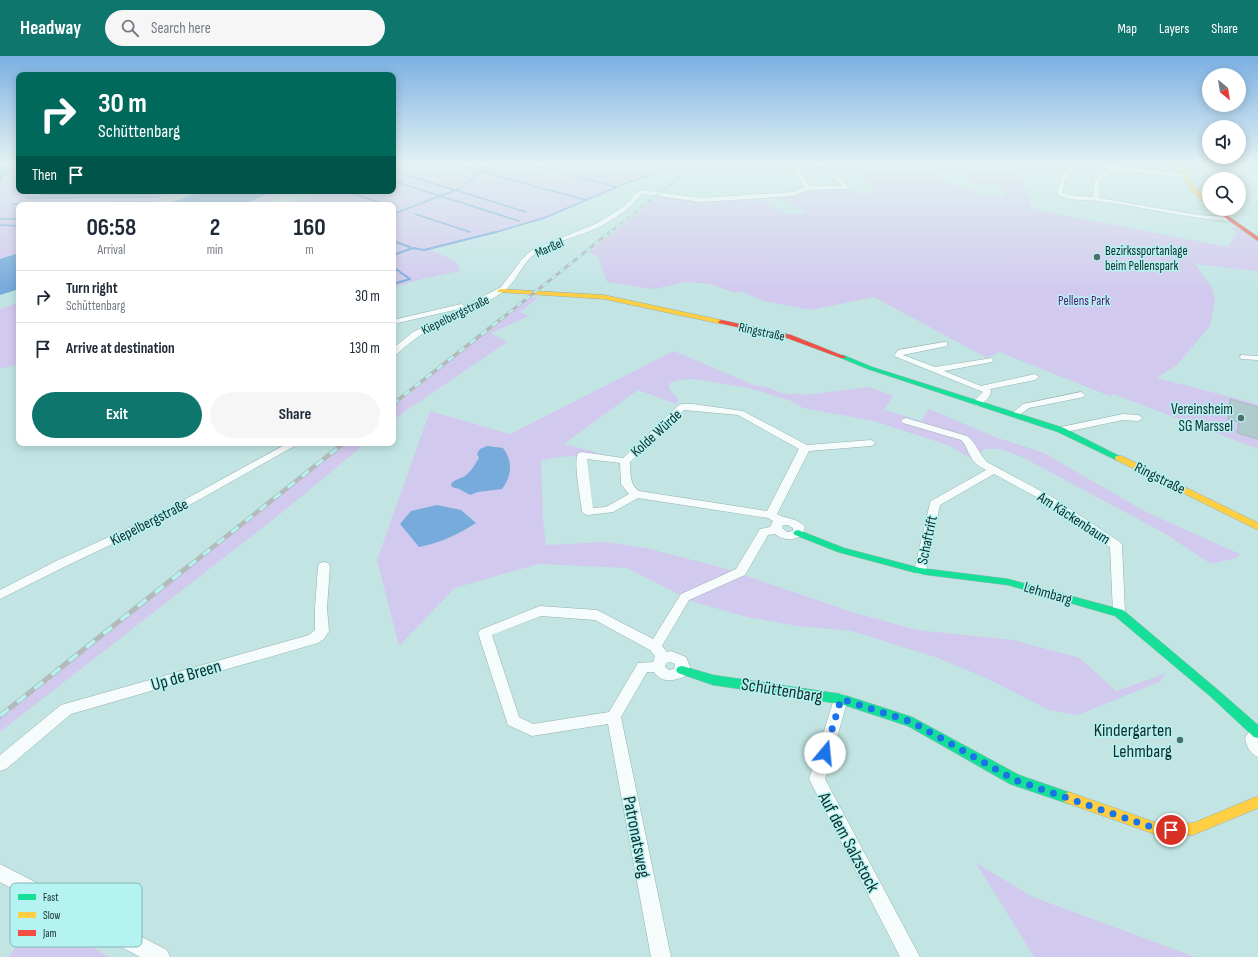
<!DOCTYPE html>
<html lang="en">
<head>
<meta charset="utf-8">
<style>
	:root { --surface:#fff; --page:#f6f6f7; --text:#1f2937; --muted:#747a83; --line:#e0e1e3; --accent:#0f766e }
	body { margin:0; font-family:"Sofia Sans Condensed",sans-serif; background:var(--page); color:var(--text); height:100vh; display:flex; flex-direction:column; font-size:15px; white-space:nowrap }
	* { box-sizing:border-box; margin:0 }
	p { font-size:13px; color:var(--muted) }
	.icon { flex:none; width:22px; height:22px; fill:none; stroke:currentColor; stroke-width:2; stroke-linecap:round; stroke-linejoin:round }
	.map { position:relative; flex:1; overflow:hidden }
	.details { position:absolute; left:16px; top:146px; width:380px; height:244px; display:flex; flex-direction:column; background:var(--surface); border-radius:8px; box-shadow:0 2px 10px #0003 }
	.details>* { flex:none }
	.banner { position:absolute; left:16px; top:16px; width:380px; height:122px; border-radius:8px; box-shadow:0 2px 10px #0003; background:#00695c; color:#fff; overflow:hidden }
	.needle { width:26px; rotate:150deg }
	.buttons { position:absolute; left:1202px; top:12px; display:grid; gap:8px }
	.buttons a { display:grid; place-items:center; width:44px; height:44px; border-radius:50%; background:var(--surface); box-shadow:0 2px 10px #0003; font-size:20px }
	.pin { position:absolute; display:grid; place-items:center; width:34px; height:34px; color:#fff; margin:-17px; border:2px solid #fff; border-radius:50%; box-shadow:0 1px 4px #0007 }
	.me { position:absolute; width:44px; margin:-22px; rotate:17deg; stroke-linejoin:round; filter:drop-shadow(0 0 3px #0008) }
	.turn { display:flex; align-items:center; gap:14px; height:84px; padding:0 16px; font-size:18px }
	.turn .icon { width:52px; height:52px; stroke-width:2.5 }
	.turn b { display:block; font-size:28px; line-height:34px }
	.then { display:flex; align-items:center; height:38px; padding:0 16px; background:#0003; gap:8px; font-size:15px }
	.eta { display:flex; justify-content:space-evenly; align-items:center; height:68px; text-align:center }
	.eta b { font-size:24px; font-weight:700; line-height:28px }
	.button { display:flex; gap:8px; margin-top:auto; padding:8px 16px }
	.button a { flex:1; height:46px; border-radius:24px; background:var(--accent); color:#fff; font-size:16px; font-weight:700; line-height:46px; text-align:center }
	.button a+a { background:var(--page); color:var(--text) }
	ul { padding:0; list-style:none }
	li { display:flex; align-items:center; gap:12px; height:52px; padding:0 16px; border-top:1px solid var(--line) }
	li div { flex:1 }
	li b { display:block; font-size:15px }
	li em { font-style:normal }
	header { display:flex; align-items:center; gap:24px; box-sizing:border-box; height:56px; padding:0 20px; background:var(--accent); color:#fff }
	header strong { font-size:19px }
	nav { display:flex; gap:22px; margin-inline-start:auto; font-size:14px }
	.search { width:280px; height:36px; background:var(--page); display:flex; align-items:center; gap:10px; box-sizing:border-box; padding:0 14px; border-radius:22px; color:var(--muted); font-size:15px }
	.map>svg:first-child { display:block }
	.green { fill:#d2caee }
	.water { fill:#77abdc }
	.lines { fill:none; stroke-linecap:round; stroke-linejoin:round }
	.stream-far1 { stroke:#77abdc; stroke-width:1.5 }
	.stream { stroke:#77abdc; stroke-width:2 }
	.building { fill:#b0cbcd; stroke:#a2bcbf }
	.street-casing { stroke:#94b0af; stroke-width:1 }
	.fast-casing { stroke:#94b0af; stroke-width:1 }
	.slow-casing { stroke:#94b0af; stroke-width:1 }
	.jam-casing { stroke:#94b0af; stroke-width:1 }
	.street { fill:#f6fbfb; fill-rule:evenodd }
	.fast { fill:#16e098; fill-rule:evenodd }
	.slow { fill:#ffcf43; fill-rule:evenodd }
	.jam { fill:#f24e42; fill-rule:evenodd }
	.rail-far4-casing { stroke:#b2baba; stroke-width:2 }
	.rail-far3-casing { stroke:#b2baba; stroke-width:3 }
	.rail-far2-casing { stroke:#b2baba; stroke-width:3.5 }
	.rail-far1-casing { stroke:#b2baba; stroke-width:4.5 }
	.rail-casing { stroke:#b2baba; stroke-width:5 }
	.rail-far4 { stroke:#b4f3f1; stroke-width:1.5; stroke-dasharray:4.5; stroke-linecap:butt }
	.rail-far3 { stroke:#b4f3f1; stroke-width:2; stroke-dasharray:5.5; stroke-linecap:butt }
	.rail-far2 { stroke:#b4f3f1; stroke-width:2.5; stroke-dasharray:7; stroke-linecap:butt }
	.rail-far1 { stroke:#b4f3f1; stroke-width:3; stroke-dasharray:9; stroke-linecap:butt }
	.rail { stroke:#b4f3f1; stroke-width:3.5; stroke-dasharray:11; stroke-linecap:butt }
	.route { stroke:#1a73e8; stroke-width:7; stroke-dasharray:0 12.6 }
	.poi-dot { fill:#506d6c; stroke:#b4f3f1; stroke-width:1.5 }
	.labels { text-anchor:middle; stroke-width:3; stroke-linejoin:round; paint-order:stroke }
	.far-street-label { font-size:13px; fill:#132c2b; stroke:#b4f3f1 }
	.far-poi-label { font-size:13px; fill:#132c2b; stroke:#b4f3f1; text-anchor:start }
	.far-park-label { font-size:13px; fill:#571472; stroke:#b4f3f1 }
	.poi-label { font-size:15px; fill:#132c2b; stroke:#b4f3f1; text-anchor:end }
	.street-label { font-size:15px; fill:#132c2b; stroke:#b4f3f1 }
	.near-street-label { font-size:18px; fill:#132c2b; stroke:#b4f3f1 }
	.near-poi-label { font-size:18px; fill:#132c2b; stroke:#b4f3f1; text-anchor:end }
	.key { fill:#b4f3f1; stroke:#84b7b6; stroke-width:1 }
	.key-label { font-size:11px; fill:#132c2b }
</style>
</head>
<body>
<header>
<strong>Headway</strong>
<div class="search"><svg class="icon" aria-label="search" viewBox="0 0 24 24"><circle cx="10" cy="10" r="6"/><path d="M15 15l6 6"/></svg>Search here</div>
<nav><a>Map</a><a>Layers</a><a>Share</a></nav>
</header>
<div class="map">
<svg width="1258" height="901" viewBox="0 0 1258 901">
	<rect width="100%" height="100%" fill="#c2e5e4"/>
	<g class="green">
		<path d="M393,107H668L656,115L546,162L481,181L431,194C439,199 459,202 460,215L422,223L393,232V149H284L321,135H393Z"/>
		<polygon points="906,107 919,107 948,114 935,117 945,127 956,127 960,132 972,133 978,138 1004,141 1000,130 971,128 961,117 992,107 1022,107 1018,108 1032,153 1228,191 1237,177 1229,171 1237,172 1258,186 1258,215 1195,208 1212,232 1215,243 1210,270 1177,309 1157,322 1258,348 1258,393 1113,338 1112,341 999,296 987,302 874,241 811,254 763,245 741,235 736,237 710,228 686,226 654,233 607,226 598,201 589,196 660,139 688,143 759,141 759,143 789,159 808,156 778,141 806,134 848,133 851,135 857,135 859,137 876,137 857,116 804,117 803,115 909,112 912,111"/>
		<polygon points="19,110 19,135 198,135 154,149 19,149 19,197 0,203 0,127 10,113 18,111"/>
		<polygon points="274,135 301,135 263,149 242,149"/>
		<polygon points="530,241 538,242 520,256 529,260 491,277 507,286 406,355 393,365 393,350"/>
		<polygon points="19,246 19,308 0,313 0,253"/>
		<path d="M674,295L756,330C769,328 777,338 789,338C796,338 798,337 805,339L869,331L893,340L884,354L921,365L929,353L995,381L1044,397L1146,456L1240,498L1236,502L1211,508L1164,477L1022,401L1001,393H984L981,397V408L950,390L874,365L803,352L789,344L749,332L694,323L678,324L670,327L669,332L679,345L676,348L638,334L564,388L596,396L590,402C571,399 560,400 541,405L543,464L546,489L605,486L646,492L720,511L852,556L917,574L1013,584L1080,602L1116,635L1167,617L1159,626L1078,659L1049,654L986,622L938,602L852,575L797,570L747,561L694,546L627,512L538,508L455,532L399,590L377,504L430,355L510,378Z"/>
		<polygon points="347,387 366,387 284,455 0,676 0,662"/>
		<polygon points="976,807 1033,841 1195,901 1034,901"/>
		<polygon points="41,860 109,901 8,901"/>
	</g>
	<g class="water">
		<polygon points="0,107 14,107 0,127"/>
		<polygon points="204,135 274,135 242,149 163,149"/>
		<polygon points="19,197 19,233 0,239 0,203"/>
		<path d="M487,390L503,392C513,405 512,420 502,433L478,436L470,439L459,433L452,431L451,428C455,423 460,423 465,420C471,416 475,408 479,402L477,398L480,393Z"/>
		<path d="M437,449L461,454L476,467C457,479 440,487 419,491L400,468L411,455Z"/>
	</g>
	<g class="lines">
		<g class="stream-far1">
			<polyline points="449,107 586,144"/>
			<polyline points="527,107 616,131"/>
			<polyline points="602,107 606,108"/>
			<polyline points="393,115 526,156"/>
			<polyline points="393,125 519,165"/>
			<polyline points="620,129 658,116 672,107"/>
			<polyline points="29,135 51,135"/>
			<polyline points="344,135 388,149"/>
			<polyline points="40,139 162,138"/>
			<polyline points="26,142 159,141"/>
			<polyline points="12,148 150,146"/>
			<polyline points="298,148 302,149"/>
			<polyline points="393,158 461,132 491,107"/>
			<polyline points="415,158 470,176"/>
			<polyline points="0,163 19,163"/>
			<polyline points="0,169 19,170"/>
			<polyline points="493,177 544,162 617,131"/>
		</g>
		<g class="stream">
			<polyline points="393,185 410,191"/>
			<polyline points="393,199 413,192 424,194 496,176"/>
			<polyline points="393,211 410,223 393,228"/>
		</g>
	</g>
	<polygon class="building" points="1230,343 1258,351 1258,383 1237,377 1239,366 1228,363"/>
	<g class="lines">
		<defs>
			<g id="street">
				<path d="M789,107H794L810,130H842L833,120L836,118L849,131L846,133L809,134L793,140L701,146L644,138C638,140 637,144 633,148C624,157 612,164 601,170C581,181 552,185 536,197C521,208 516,228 500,238C465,260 427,268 396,299H393V292L413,276L459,253L393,268V264L461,248L465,250L501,231L522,203L532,194L595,168L617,155L630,145L634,138L643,134L701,142L792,136L805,131Z"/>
				<polygon points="807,107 861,107 817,110"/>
				<path d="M1075,107H1080C1069,119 1064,120 1063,137L1068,139L1093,141L1094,124L1107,113L1089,107L1183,118L1186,120L1185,121L1112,114L1100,124L1099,142L1199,159L1228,161L1231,163L1228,165C1183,162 1141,150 1096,145C1084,143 1068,146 1057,138C1059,123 1063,117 1075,107Z"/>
				<path d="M944,286H947V290L903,299L935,311L992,302L993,304L992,306L944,315L981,330L1035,318L1039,321L1035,324L990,333L991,335C991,341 983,348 977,350L972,347L983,336L894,300L898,294Z"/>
				<polygon points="1241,299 1258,300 1258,304 1241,303 1240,301"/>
				<polygon points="1081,336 1085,339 1084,341 1029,352 1015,362 1010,359 1023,348"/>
				<path d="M682,348H693L743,355L807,389L871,384L876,387L871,390L809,395L777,458C786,463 798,462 805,471L802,480C793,484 783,485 775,478L768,479L745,519L689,544L662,590L667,596L671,595L686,601L690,611L684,621C673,625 661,627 654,616H647L621,661L671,901H651L608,668L532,680L508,669L478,577L480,574L540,550L597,554L653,583L681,538L736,513L760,473L770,471L773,465L768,462L638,442L613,456L588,459L584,458L582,456C581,442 573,408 578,397L582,396L623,402L679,349ZM684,354L738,359L799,393L767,455L639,435C629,428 631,417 630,406ZM587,403L620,407L621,428L629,438L606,451L593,452ZM783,469H788L793,472V475L787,476L782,472ZM541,560L595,564L650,594L655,600L653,606L638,607L609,656L533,668L519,661L492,579ZM670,606L675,608L674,613L669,614L665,611L666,607Z"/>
				<polygon points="1123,358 1138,359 1143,362 1138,365 1123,364 1061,377 1056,374 1061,371"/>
				<path d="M906,362L967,380C976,386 979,398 987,406L1052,441L1120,486L1122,489L1125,557L1124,560L1119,562L1114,560L1113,557L1110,491L1044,445L994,418L940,449L926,515L924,518L920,519L916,518L914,515L930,447L931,445L986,414C980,411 974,407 971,401C967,395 966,388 961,384L903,367L901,365L903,363Z"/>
				<polygon points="288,387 300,387 163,464 64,511 0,543 0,534 56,505 155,460"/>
				<polygon points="324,506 328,507 330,510 327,552 329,575 324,583 318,587 71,658 6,713 0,715 0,699 61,649 309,579 315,574 315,552 318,510 320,507"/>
				<polygon points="841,637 846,639 848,643 825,723 920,901 900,901 809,723 834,643 836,639"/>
				<path d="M1258,672V701C1249,697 1247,691 1245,682L1248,677Z"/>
				<polygon points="0,808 167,894 170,901 140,901 0,826"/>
			</g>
			<g id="fast">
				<polygon points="843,299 872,311 1064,372 1123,402 1122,404 1116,404 1058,376 868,313 841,302 841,300"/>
				<polygon points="798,474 844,492 920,512 1008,523 1123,554 1218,634 1258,669 1258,682 1254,681 1210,640 1115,560 1008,529 920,518 838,496 795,479 793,477 795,475"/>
				<polygon points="682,610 713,619 841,638 912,661 1019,719 1074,738 1076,742 1074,746 1069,748 1010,728 908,670 841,648 713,629 678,617 676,614 678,611"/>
			</g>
			<g id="slow">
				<path d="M1177,107H1181L1193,129L1209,146V149C1194,141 1183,123 1177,107Z"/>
				<polygon points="500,233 604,239 721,264 724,266 721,268 604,243 498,236 498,234"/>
				<polygon points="1116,400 1122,400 1258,467 1258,474 1116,404 1115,402"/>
				<polygon points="1069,736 1160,768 1193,767 1258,740 1258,752 1193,779 1160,780 1064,746 1062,742 1064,738"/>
			</g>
			<g id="jam">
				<polygon points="1213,153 1218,153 1258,181 1258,185"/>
				<polygon points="721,264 791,279 846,301 845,302 841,302 787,282 719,267 718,266"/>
			</g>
		</defs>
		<use href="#street" class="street-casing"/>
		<use href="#fast" class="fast-casing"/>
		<use href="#slow" class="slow-casing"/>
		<use href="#jam" class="jam-casing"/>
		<use href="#street" class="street"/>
		<use href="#fast" class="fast"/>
		<use href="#slow" class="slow"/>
		<use href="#jam" class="jam"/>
		<defs>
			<polyline id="rail-far4" points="609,177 697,107"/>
			<polyline id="rail-far3" points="500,264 610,176"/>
			<polyline id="rail-far2" points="393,348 501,263"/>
			<polyline id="rail-far1" points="189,510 344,387"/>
			<polyline id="rail" points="0,660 190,509"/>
		</defs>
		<use href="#rail-far4" class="rail-far4-casing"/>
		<use href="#rail-far3" class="rail-far3-casing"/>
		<use href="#rail-far2" class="rail-far2-casing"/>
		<use href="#rail-far1" class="rail-far1-casing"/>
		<use href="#rail" class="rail-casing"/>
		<use href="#rail-far4" class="rail-far4"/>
		<use href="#rail-far3" class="rail-far3"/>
		<use href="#rail-far2" class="rail-far2"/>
		<use href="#rail-far1" class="rail-far1"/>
		<use href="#rail" class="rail"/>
	</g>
	<linearGradient id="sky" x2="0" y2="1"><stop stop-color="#7bb0e3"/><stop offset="0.46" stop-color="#e4f3f3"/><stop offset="1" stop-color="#e4f3f3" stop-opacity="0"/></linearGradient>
	<rect width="1258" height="233" fill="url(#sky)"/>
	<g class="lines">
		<polyline class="route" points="825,697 841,643 912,666 1015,724 1160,774 1171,774"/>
	</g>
	<g class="poi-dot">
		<circle cx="1097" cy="201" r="4"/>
		<circle cx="1241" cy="362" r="4"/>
		<circle cx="1180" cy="684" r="4"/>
	</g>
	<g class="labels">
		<g class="far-street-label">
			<text transform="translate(549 191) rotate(-24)" y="5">Marßel</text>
			<text transform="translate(455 258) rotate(-26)" y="5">Kiepelbergstraße</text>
			<text transform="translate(762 275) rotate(12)" y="5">Ringstraße</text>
		</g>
		<g class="far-poi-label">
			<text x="1105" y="199">Bezirkssportanlage<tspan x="1105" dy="15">beim Pellenspark</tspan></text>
		</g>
		<g class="far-park-label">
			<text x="1084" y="249">Pellens Park</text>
		</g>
		<g class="poi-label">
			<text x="1233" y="358">Vereinsheim<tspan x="1233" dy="17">SG Marssel</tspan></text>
		</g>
		<g class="street-label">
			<text transform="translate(656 377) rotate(-42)" y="5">Kolde Würde</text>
			<text transform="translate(1160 422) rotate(26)" y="5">Ringstraße</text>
			<text transform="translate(1074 462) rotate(33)" y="5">Am Käckenbaum</text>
			<text transform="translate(149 466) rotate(-27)" y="5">Kiepelbergstraße</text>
			<text transform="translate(927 484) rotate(-78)" y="5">Schaftrift</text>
			<text transform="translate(1048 537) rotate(16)" y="5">Lehmbarg</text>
		</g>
		<g class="near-street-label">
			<text transform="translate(186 619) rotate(-16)" y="6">Up de Breen</text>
			<text transform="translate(782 634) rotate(9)" y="6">Schüttenbarg</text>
			<text transform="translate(637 781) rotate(79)" y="6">Patronatsweg</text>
			<text transform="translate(849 786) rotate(62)" y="6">Auf dem Salzstock</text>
		</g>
		<g class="near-poi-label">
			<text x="1172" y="680">Kindergarten<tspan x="1172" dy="21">Lehmbarg</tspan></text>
		</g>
	</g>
	<rect x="10" y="827" width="132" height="64" rx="6" class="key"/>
	<rect x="18" y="838" width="18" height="6" fill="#16e098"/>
	<rect x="18" y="856" width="18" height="6" fill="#ffcf43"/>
	<rect x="18" y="874" width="18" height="6" fill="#f24e42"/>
	<g class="key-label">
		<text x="43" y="845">Fast</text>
		<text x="43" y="863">Slow</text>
		<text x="43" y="881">Jam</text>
	</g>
</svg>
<div class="buttons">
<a><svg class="needle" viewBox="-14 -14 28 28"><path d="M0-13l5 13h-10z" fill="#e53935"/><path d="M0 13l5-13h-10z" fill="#747a83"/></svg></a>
<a><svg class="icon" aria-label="sound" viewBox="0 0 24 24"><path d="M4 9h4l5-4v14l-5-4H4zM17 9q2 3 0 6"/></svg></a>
<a><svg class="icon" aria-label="search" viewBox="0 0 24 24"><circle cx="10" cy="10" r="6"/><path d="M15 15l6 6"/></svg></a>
</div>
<div class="pin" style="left:1171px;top:774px;background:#d93025"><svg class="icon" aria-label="arrive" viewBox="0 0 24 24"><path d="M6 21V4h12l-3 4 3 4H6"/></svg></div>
<svg class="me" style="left:825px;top:697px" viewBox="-20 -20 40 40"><circle r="19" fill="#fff"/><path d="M0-13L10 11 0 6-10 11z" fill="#1a73e8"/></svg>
<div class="banner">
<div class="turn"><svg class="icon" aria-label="right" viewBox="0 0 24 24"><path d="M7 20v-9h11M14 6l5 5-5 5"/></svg><div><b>30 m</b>Schüttenbarg</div></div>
<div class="then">Then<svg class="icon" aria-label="arrive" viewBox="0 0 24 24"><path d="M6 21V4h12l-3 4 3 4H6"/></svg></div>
</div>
<section class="details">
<div class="eta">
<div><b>06:58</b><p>Arrival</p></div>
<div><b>2</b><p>min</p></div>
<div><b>160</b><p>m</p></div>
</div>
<ul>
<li><svg class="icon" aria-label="right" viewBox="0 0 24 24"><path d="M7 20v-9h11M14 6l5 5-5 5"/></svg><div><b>Turn right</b><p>Schüttenbarg</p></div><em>30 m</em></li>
<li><svg class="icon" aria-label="arrive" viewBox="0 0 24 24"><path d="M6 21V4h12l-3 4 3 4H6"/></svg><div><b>Arrive at destination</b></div><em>130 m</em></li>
</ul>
<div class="button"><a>Exit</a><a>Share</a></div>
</section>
</div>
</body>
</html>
